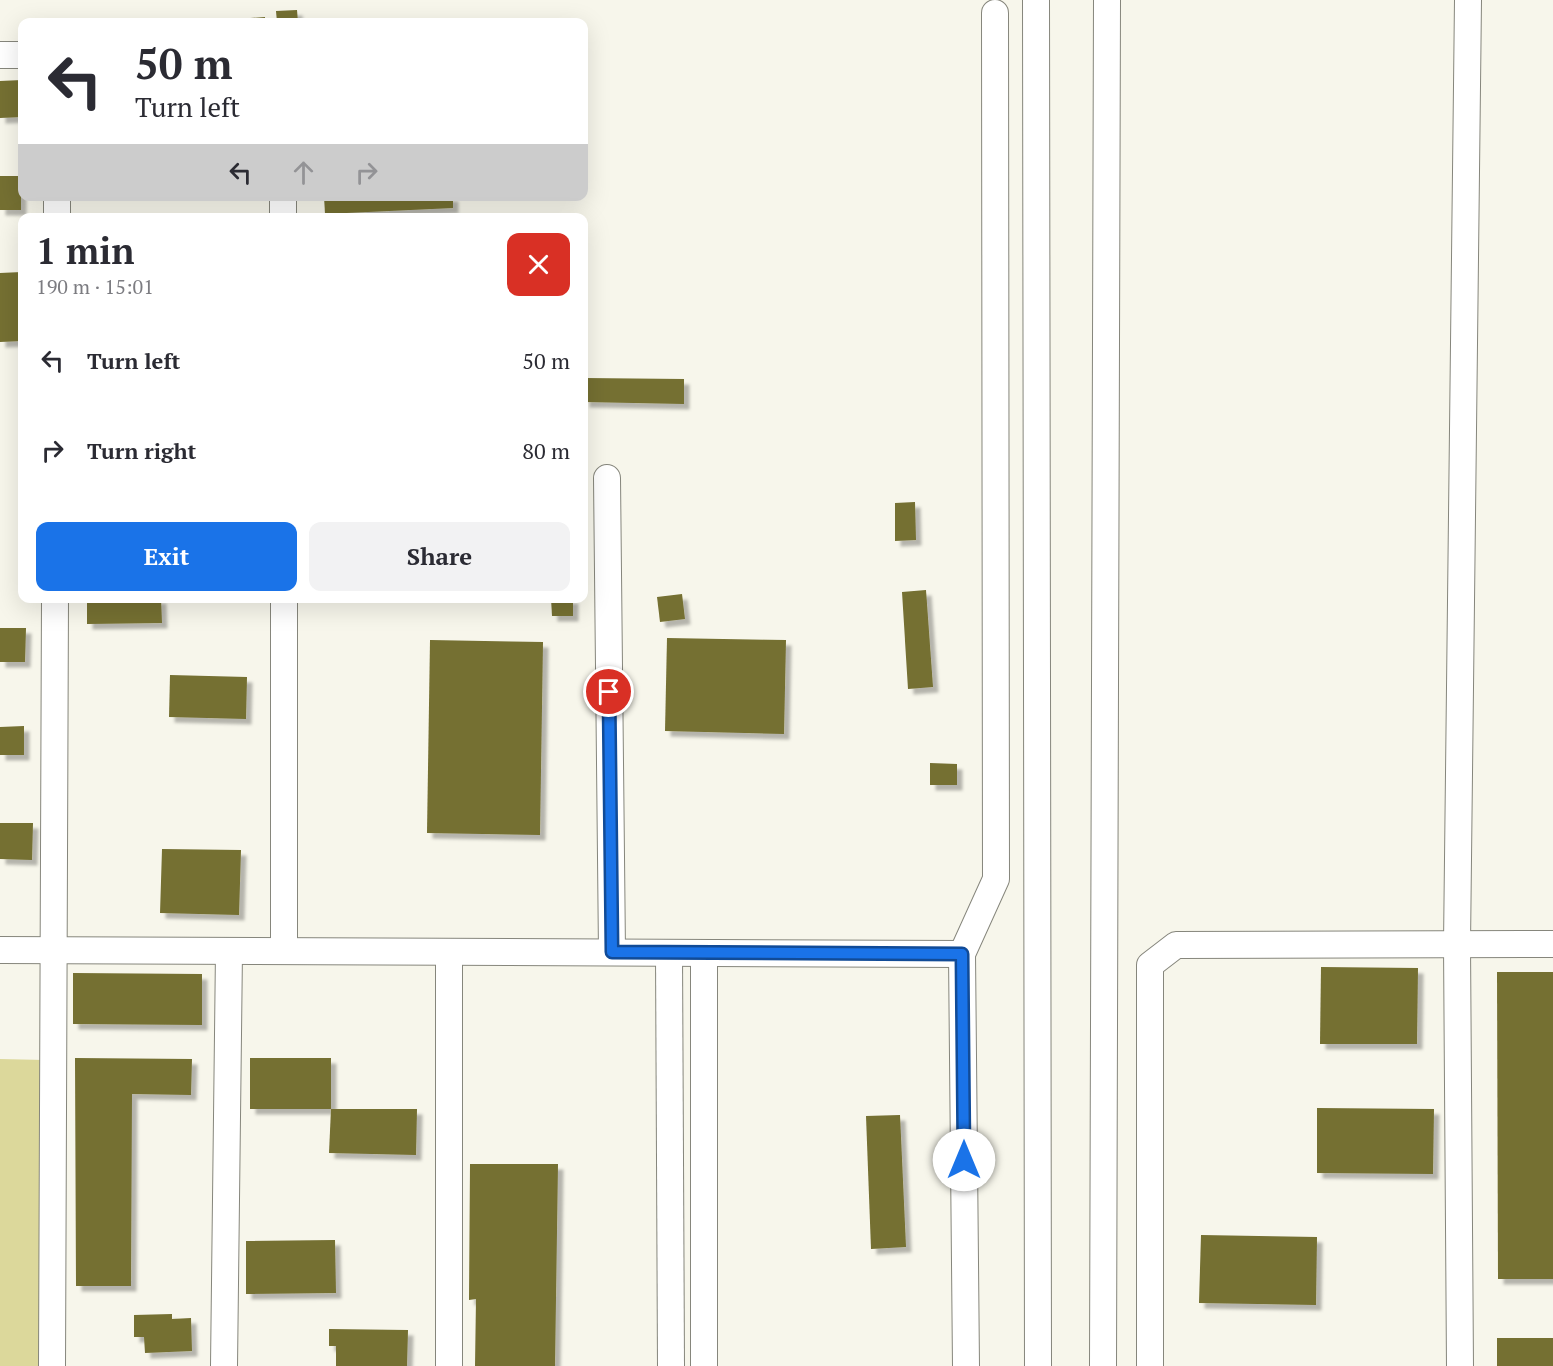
<!DOCTYPE html>
<html lang="en">
<head>
<meta charset="utf-8">
<style>
	:root { --surface:#fff; --page:#f2f2f3; --text:#2b2b33; --muted:#7c7c81; --accent:#1a73e8 }
	body { margin:0; font-family:"PT Serif",serif; background:var(--page); color:var(--text); height:100vh; display:flex; flex-direction:column; font-size:22px; white-space:nowrap }
	* { box-sizing:border-box; margin:0 }
	p { font-size:20px; color:var(--muted) }
	.icon { flex:none; width:33px; height:33px; fill:none; stroke:currentColor; stroke-width:2; stroke-linecap:round; stroke-linejoin:round }
	.map { position:relative; flex:1; overflow:hidden }
	.drawer { position:absolute; left:18px; top:213px; width:570px; height:390px; display:flex; flex-direction:column; background:var(--surface); border-radius:12px; box-shadow:0 6px 24px #0002 }
	.drawer>* { flex:none }
	.guide { position:absolute; left:18px; top:18px; width:570px; height:183px; border-radius:12px; box-shadow:0 6px 24px #0002; background:#fff; color:var(--text); overflow:hidden }
	.pin { position:absolute; display:grid; place-items:center; width:51px; height:51px; color:#fff; margin:-26px; border:3px solid #fff; border-radius:50%; box-shadow:0 2px 6px #0007 }
	.me { position:absolute; width:66px; margin:-33px; rotate:0deg; stroke-linejoin:round; filter:drop-shadow(0 0 4px #0008) }
	.turn { display:flex; align-items:center; gap:21px; height:126px; padding:0 18px; font-size:27px }
	.turn .icon { width:78px; height:78px; stroke-width:2.5 }
	.turn b { display:block; font-size:42px; line-height:51px }
	.lanes { display:flex; align-items:center; height:57px; padding:0 18px; background:#0003; justify-content:center; gap:30px; direction:ltr }
	.lanes .off { opacity:.35 }
	.round { display:grid; place-items:center; flex:none; width:63px; height:63px; border-radius:12px; background:var(--page) }
	.headline { display:flex; align-items:center; justify-content:space-between; height:102px; padding:0 18px }
	h1 { font-size:36px; font-weight:700; line-height:45px }
	.cta { display:flex; gap:12px; margin-top:auto; padding:12px 18px }
	.cta a { flex:1; height:69px; border-radius:12px; background:var(--accent); color:#fff; font-size:24px; font-weight:700; line-height:69px; text-align:center }
	.cta a+a { background:var(--page); color:var(--text) }
	ul { padding:0; list-style:none }
	li { display:flex; align-items:center; gap:18px; height:90px; padding:0 18px }
	li div { flex:1 }
	li b { display:block; font-size:22px }
	li em { font-style:normal }
	.map>svg:first-child { display:block }
	.green { fill:#dcd89b }
	.building { fill:#746f31; filter:url(#shadow) }
	.lines { fill:none; stroke-linecap:round; stroke-linejoin:round }
	.street-casing { stroke:#86867c; stroke-width:28 }
	.street { stroke:#fff; stroke-width:26 }
	.route-casing { stroke:#114b97; stroke-width:15 }
	.route { stroke:#1a73e8; stroke-width:10 }
</style>
</head>
<body>
<div class="map">
<svg width="1553" height="1366" viewBox="0 0 1553 1366">
	<defs>
		<filter id="shadow"><feDropShadow dx="5.5" dy="5.5" stdDeviation="1.5" flood-color="#0004"/></filter>
	</defs>
	<rect width="100%" height="100%" fill="#f7f6eb"/>
	<polygon class="green" points="0,1059 45,1060 42,1366 0,1366"/>
	<g class="building">
		<polygon points="297,10 298,22 277,22 276,11"/>
		<polygon points="265,17 265,22 237,22 237,19"/>
		<polygon points="22,80 22,117 0,118 0,81"/>
		<rect x="0" y="176" width="21" height="34"/>
		<polygon points="324,196 453,196 453,208 325,214"/>
		<polygon points="22,272 22,341 0,342 0,273"/>
		<polygon points="584,378 684,379 684,404 584,402"/>
		<polygon points="915,502 916,540 895,541 895,503"/>
		<polygon points="926,590 933,687 908,689 902,592"/>
		<polygon points="682,594 685,619 660,622 657,597"/>
		<polygon points="87,598 161,598 162,623 87,624"/>
		<polygon points="551,598 573,598 573,616 552,616"/>
		<polygon points="0,628 26,628 25,662 0,662"/>
		<polygon points="667,638 786,640 784,734 665,731"/>
		<polygon points="430,640 543,642 540,835 427,833"/>
		<polygon points="170,675 247,677 246,719 169,717"/>
		<polygon points="24,726 24,755 0,755 0,727"/>
		<polygon points="930,763 957,764 957,785 930,785"/>
		<polygon points="0,823 33,823 32,860 0,859"/>
		<polygon points="162,849 241,850 239,915 160,913"/>
		<polygon points="1321,967 1418,968 1417,1044 1320,1044"/>
		<polygon points="1497,972 1553,972 1553,1279 1498,1279"/>
		<polygon points="73,973 202,974 202,1025 73,1024"/>
		<polygon points="75,1058 192,1059 191,1095 132,1094 131,1286 76,1286"/>
		<rect x="250" y="1058" width="81" height="51"/>
		<polygon points="1317,1108 1434,1109 1433,1174 1317,1173"/>
		<polygon points="331,1109 417,1109 416,1155 329,1153"/>
		<polygon points="900,1115 906,1247 871,1249 866,1116"/>
		<polygon points="470,1164 558,1164 555,1366 475,1366 476,1299 469,1300"/>
		<polygon points="1201,1235 1317,1237 1316,1305 1199,1303"/>
		<polygon points="335,1240 336,1293 246,1294 246,1241"/>
		<polygon points="172,1314 172,1319 191,1318 192,1351 145,1353 144,1337 134,1337 134,1315"/>
		<polygon points="329,1329 408,1330 407,1366 336,1366 336,1346 329,1346"/>
		<rect x="1497" y="1338" width="56" height="28"/>
	</g>
	<g class="lines">
		<defs>
			<g id="street">
				<polyline points="1036,0 1038,1366"/>
				<polyline points="0,55 22,55"/>
				<polyline points="283,196 283,218"/>
				<polyline points="57,218 57,196"/>
				<polyline points="607,478 612,952"/>
				<polyline points="284,598 284,951"/>
				<polyline points="0,950 962,954"/>
				<polyline points="669,953 671,1366"/>
				<polyline points="52,1366 55,598"/>
				<polyline points="224,1366 229,951"/>
				<polyline points="449,1366 449,952"/>
				<polyline points="704,1366 704,953"/>
				<polyline points="966,1366 962,954 996,879 995,13"/>
				<polyline points="1103,1366 1107,0"/>
				<polyline points="1150,1366 1150,965 1176,945 1553,944"/>
				<polyline points="1460,1366 1457,945 1468,0"/>
			</g>
		</defs>
		<use href="#street" class="street-casing"/>
		<use href="#street" class="street"/>
	</g>
	<g class="lines">
		<defs>
			<polyline id="route" points="609,692 612,952 962,954 964,1160"/>
		</defs>
		<use href="#route" class="route-casing"/>
		<use href="#route" class="route"/>
	</g>
</svg>
<div class="pin" style="left:609px;top:692px;background:#d93025"><svg class="icon" aria-label="arrive" viewBox="0 0 24 24"><path d="M6 21V4h12l-3 4 3 4H6"/></svg></div>
<svg class="me" style="left:964px;top:1160px" viewBox="-20 -20 40 40"><circle r="19" fill="#fff"/><path d="M0-13L10 11 0 6-10 11z" fill="#1a73e8"/></svg>
<div class="guide">
<div class="turn"><svg class="icon" aria-label="left" viewBox="0 0 24 24"><path d="M17 20v-9H6M10 6l-5 5 5 5"/></svg><div><b>50 m</b>Turn left</div></div>
<div class="lanes"><svg class="icon" aria-label="left" viewBox="0 0 24 24"><path d="M17 20v-9H6M10 6l-5 5 5 5"/></svg><svg class="icon off" aria-label="ahead" viewBox="0 0 24 24"><path d="M12 20V5M6 11l6-6 6 6"/></svg><svg class="icon off" aria-label="right" viewBox="0 0 24 24"><path d="M7 20v-9h11M14 6l5 5-5 5"/></svg></div>
</div>
<section class="drawer">
<div class="headline"><div><h1>1 min</h1><p>190 m · 15:01</p></div><a class="round" style="background:#d93025;color:#fff"><svg class="icon" aria-label="close" viewBox="0 0 24 24"><path d="M6 6l12 12M18 6L6 18"/></svg></a></div>
<ul>
<li><svg class="icon" aria-label="left" viewBox="0 0 24 24"><path d="M17 20v-9H6M10 6l-5 5 5 5"/></svg><div><b>Turn left</b></div><em>50 m</em></li>
<li><svg class="icon" aria-label="right" viewBox="0 0 24 24"><path d="M7 20v-9h11M14 6l5 5-5 5"/></svg><div><b>Turn right</b></div><em>80 m</em></li>
</ul>
<div class="cta"><a>Exit</a><a>Share</a></div>
</section>
</div>
</body>
</html>
